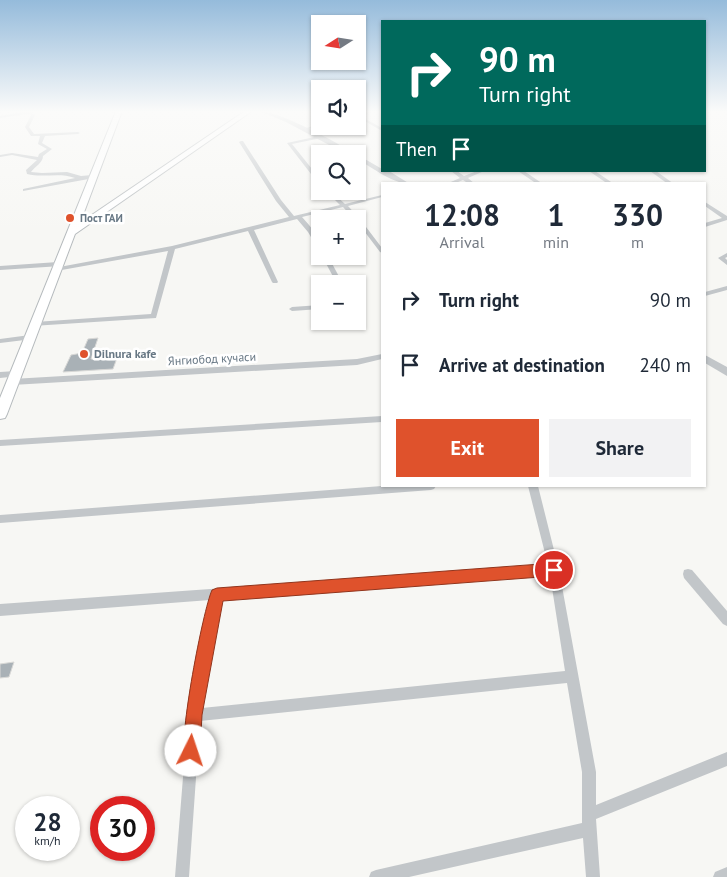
<!DOCTYPE html>
<html lang="en">
<head>
<meta charset="utf-8">
<style>
	:root { --surface:#fff; --page:#f2f2f3; --text:#1f2937; --muted:#747a83; --accent:#df522c }
	body { margin:0; font-family:"PT Sans",sans-serif; background:var(--page); color:var(--text); height:100vh; display:flex; flex-direction:column; font-size:19px; white-space:nowrap }
	* { box-sizing:border-box; margin:0 }
	p { font-size:16px; color:var(--muted) }
	.icon { flex:none; width:28px; height:28px; fill:none; stroke:currentColor; stroke-width:2; stroke-linecap:round; stroke-linejoin:round }
	.map { position:relative; flex:1; overflow:hidden }
	.drawer { position:absolute; left:381px; top:182px; width:325px; height:305px; display:flex; flex-direction:column; background:var(--surface); border-radius:0px; box-shadow:0 1px 4px #0004 }
	.drawer>* { flex:none }
	.banner { position:absolute; left:381px; top:20px; width:325px; height:152px; border-radius:0px; box-shadow:0 1px 4px #0004; background:#00695c; color:#fff; overflow:hidden }
	.needle { width:32px; rotate:258deg }
	.fabs { position:absolute; left:311px; top:15px; display:grid; gap:10px }
	.fabs a { display:grid; place-items:center; width:55px; height:55px; border-radius:0px; background:var(--surface); box-shadow:0 1px 4px #0004; font-size:25px }
	.speed { position:absolute; left:15px; top:796px; display:flex; gap:10px; font-size:25px; font-weight:700; text-align:center }
	.speed>* { display:grid; place-content:center; width:65px; height:65px; border-radius:50%; background:var(--surface); box-shadow:0 1px 4px #0004; line-height:1 }
	.speed small { font-size:12px; font-weight:400 }
	.speed .limit { border:8px solid #d22; background:#fff; color:#111 }
	.pin { position:absolute; display:grid; place-items:center; width:42px; height:42px; color:#fff; margin:-21px; border:2px solid #fff; border-radius:50%; box-shadow:0 1px 5px #0007 }
	.me { position:absolute; width:55px; margin:-28px; rotate:4deg; stroke-linejoin:round; filter:drop-shadow(0 0 4px #0008) }
	.turn { display:flex; align-items:center; gap:18px; height:105px; padding:0 15px; font-size:22px }
	.turn .icon { width:65px; height:65px; stroke-width:2.5 }
	.turn b { display:block; font-size:35px; line-height:42px }
	.then { display:flex; align-items:center; height:48px; padding:0 15px; background:#0003; gap:10px; font-size:19px }
	.eta { display:flex; justify-content:space-evenly; align-items:center; height:85px; text-align:center }
	.eta b { font-size:30px; font-weight:600; line-height:35px }
	.button { display:flex; gap:10px; margin-top:auto; padding:10px 15px }
	.button a { flex:1; height:58px; border-radius:0px; background:var(--accent); color:#fff; font-size:20px; font-weight:600; line-height:58px; text-align:center }
	.button a+a { background:var(--page); color:var(--text) }
	ul { padding:0; list-style:none }
	li { display:flex; align-items:center; gap:15px; height:65px; padding:0 15px }
	li div { flex:1 }
	li b { display:block; font-size:19px }
	li em { font-style:normal }
	.map>svg:first-child { display:block }
	.building { fill:#a9b1b6; stroke:#d8d8d6 }
	.lines { fill:none; stroke-linecap:round; stroke-linejoin:round }
	.primary-casing { stroke:#b5babd; stroke-width:2 }
	.minor { fill:#c2c6c9; fill-rule:evenodd }
	.tertiary { fill:#c2c6c9; fill-rule:evenodd }
	.primary { fill:#fff; fill-rule:evenodd }
	.route { fill:#df522c; stroke:#91351d }
	.poi-dot { fill:#df522c; stroke:#fff; stroke-width:2 }
	.labels { text-anchor:middle; stroke-width:5; stroke-linejoin:round; paint-order:stroke }
	.far-poi-label { font-size:11px; font-weight:bold; fill:#677784; stroke:#fff; text-anchor:start }
	.poi-label { font-size:12px; font-weight:bold; fill:#677784; stroke:#fff; text-anchor:start }
	.street-label { font-size:12px; fill:#677784; stroke:#fff }
</style>
</head>
<body>
<div class="map">
<svg width="727" height="877" viewBox="0 0 727 877">
	<rect width="100%" height="100%" fill="#f7f7f4"/>
	<g class="building">
		<polygon points="98,338 91,359 117,358 113,369 63,372 71,355 82,353 88,339"/>
		<polygon points="14,662 9,677 0,678 0,664"/>
	</g>
	<g class="lines">
		<defs>
			<polygon id="primary" points="116,111 122,111 80,223 245,111 252,111 75,234 7,414 5,418 0,419 0,398"/>
		</defs>
		<use href="#primary" class="primary-casing"/>
		<g class="minor">
			<path d="M28,111H32L31,113L35,115L29,127L34,134L78,132L80,133L78,134L45,136L42,143L52,149L43,156C43,163 35,166 31,172L42,173L67,172L81,176L92,175L95,177L94,178L23,191V189L75,178C60,172 43,178 27,174L26,170L37,160L12,155L0,157V155L12,153L38,157L39,154L47,149L38,144L40,136H31L25,127L31,115L28,114L0,118V116Z"/>
			<polygon points="372,111 377,111 360,116 382,128 382,131 358,117 358,114"/>
			<polygon points="320,124 320,126 305,130 303,129"/>
			<polygon points="319,136 321,138 292,144 320,179 320,184 318,183 287,143"/>
			<path d="M241,141H243L281,200L294,216L340,205L326,191H331L345,204L382,195V197L348,206L360,219L382,248V253L380,252L358,223V219H354L343,207L302,217C311,227 320,236 320,250L318,249L308,232L297,219L254,230L278,282L277,283H273L272,282L248,231L175,249L156,318L32,326V322H35L151,314L168,251L56,271L54,270V268L172,246L289,217L276,201L239,142Z"/>
			<polygon points="451,171 457,171 464,176 477,171 484,171 468,178 475,184 469,184 463,180 453,184 446,184 460,178"/>
			<polygon points="518,171 524,171 543,184 537,184"/>
			<polygon points="589,171 595,171 614,184 608,184"/>
			<polygon points="650,171 656,171 674,184 668,184"/>
			<polygon points="705,202 727,216 727,220 705,227 705,223 722,218 705,206"/>
			<polygon points="727,253 727,257 725,258 727,260 727,265 718,258"/>
			<polygon points="322,256 328,256 343,284 337,284"/>
			<polygon points="727,286 727,290 705,296 705,292"/>
			<polygon points="320,305 320,309 292,311 289,309 292,307"/>
			<polygon points="30,335 33,335 33,339 0,343 0,339"/>
			<polygon points="382,354 382,359 357,365 12,385 8,382 12,379 357,359"/>
			<polygon points="16,371 20,374 19,376 0,378 0,372"/>
			<polygon points="382,416 382,422 0,446 0,440"/>
			<polygon points="382,486 436,486 434,489 431,490 0,523 0,515"/>
			<path d="M528,486H538L559,570L596,772V805L727,752V766L596,819L600,877H586L583,838L409,877H369L371,872L376,870L582,823V772L567,683L200,721L189,877H175L188,715L210,600L0,616V604L548,565ZM550,575L565,671L202,708L221,599Z"/>
			<polygon points="688,569 692,570 727,611 727,626 723,624 684,578 683,574 684,570"/>
			<polygon points="727,867 727,877 713,877 715,872"/>
		</g>
		<g class="tertiary">
			<path d="M259,111C274,109 340,143 354,154H346L286,122Z"/>
			<path d="M358,155L382,169V171H389L410,184C394,184 372,168 358,159Z"/>
			<polygon points="58,262 62,264 61,266 0,270 0,266"/>
			<polygon points="705,355 727,367 727,376 705,363"/>
		</g>
		<use href="#primary" class="primary"/>
	</g>
	<linearGradient id="sky" x2="0" y2="1"><stop stop-color="#95bbdb"/><stop offset="0.48" stop-color="#fbfbfa"/><stop offset="1" stop-color="#fbfbfa" stop-opacity="0"/></linearGradient>
	<rect width="727" height="233" fill="url(#sky)"/>
	<path class="route" d="M554,563L559,565L561,570L559,574L554,576L223,601L202,715L200,751L197,757L191,760L185,757C178,740 203,610 212,590L217,588Z"/>
	<g class="poi-dot">
		<circle cx="70" cy="218" r="5"/>
		<circle cx="84" cy="354" r="5"/>
	</g>
	<g class="labels">
		<g class="far-poi-label">
			<text x="80" y="222">Пост ГАИ</text>
		</g>
		<g class="poi-label">
			<text x="94" y="358">Dilnura kafe</text>
		</g>
		<g class="street-label">
			<text transform="translate(212 359) rotate(-3)" y="4">Янгиобод кучаси</text>
		</g>
	</g>
</svg>
<div class="fabs">
<a><svg class="needle" viewBox="-14 -14 28 28"><path d="M0-13l5 13h-10z" fill="#e53935"/><path d="M0 13l5-13h-10z" fill="#747a83"/></svg></a>
<a><svg class="icon" aria-label="sound" viewBox="0 0 24 24"><path d="M4 9h4l5-4v14l-5-4H4zM17 9q2 3 0 6"/></svg></a>
<a><svg class="icon" aria-label="search" viewBox="0 0 24 24"><circle cx="10" cy="10" r="6"/><path d="M15 15l6 6"/></svg></a>
<a>+</a>
<a>−</a>
</div>
<div class="speed"><div>28<small>km/h</small></div><div class="limit">30</div></div>
<div class="pin" style="left:554px;top:570px;background:#d93025"><svg class="icon" aria-label="arrive" viewBox="0 0 24 24"><path d="M6 21V4h12l-3 4 3 4H6"/></svg></div>
<svg class="me" style="left:191px;top:751px" viewBox="-20 -20 40 40"><circle r="19" fill="#fff"/><path d="M0-13L10 11 0 6-10 11z" fill="#df522c"/></svg>
<div class="banner">
<div class="turn"><svg class="icon" aria-label="right" viewBox="0 0 24 24"><path d="M7 20v-9h11M14 6l5 5-5 5"/></svg><div><b>90 m</b>Turn right</div></div>
<div class="then">Then<svg class="icon" aria-label="arrive" viewBox="0 0 24 24"><path d="M6 21V4h12l-3 4 3 4H6"/></svg></div>
</div>
<section class="drawer">
<div class="eta">
<div><b>12:08</b><p>Arrival</p></div>
<div><b>1</b><p>min</p></div>
<div><b>330</b><p>m</p></div>
</div>
<ul>
<li><svg class="icon" aria-label="right" viewBox="0 0 24 24"><path d="M7 20v-9h11M14 6l5 5-5 5"/></svg><div><b>Turn right</b></div><em>90 m</em></li>
<li><svg class="icon" aria-label="arrive" viewBox="0 0 24 24"><path d="M6 21V4h12l-3 4 3 4H6"/></svg><div><b>Arrive at destination</b></div><em>240 m</em></li>
</ul>
<div class="button"><a>Exit</a><a>Share</a></div>
</section>
</div>
</body>
</html>
